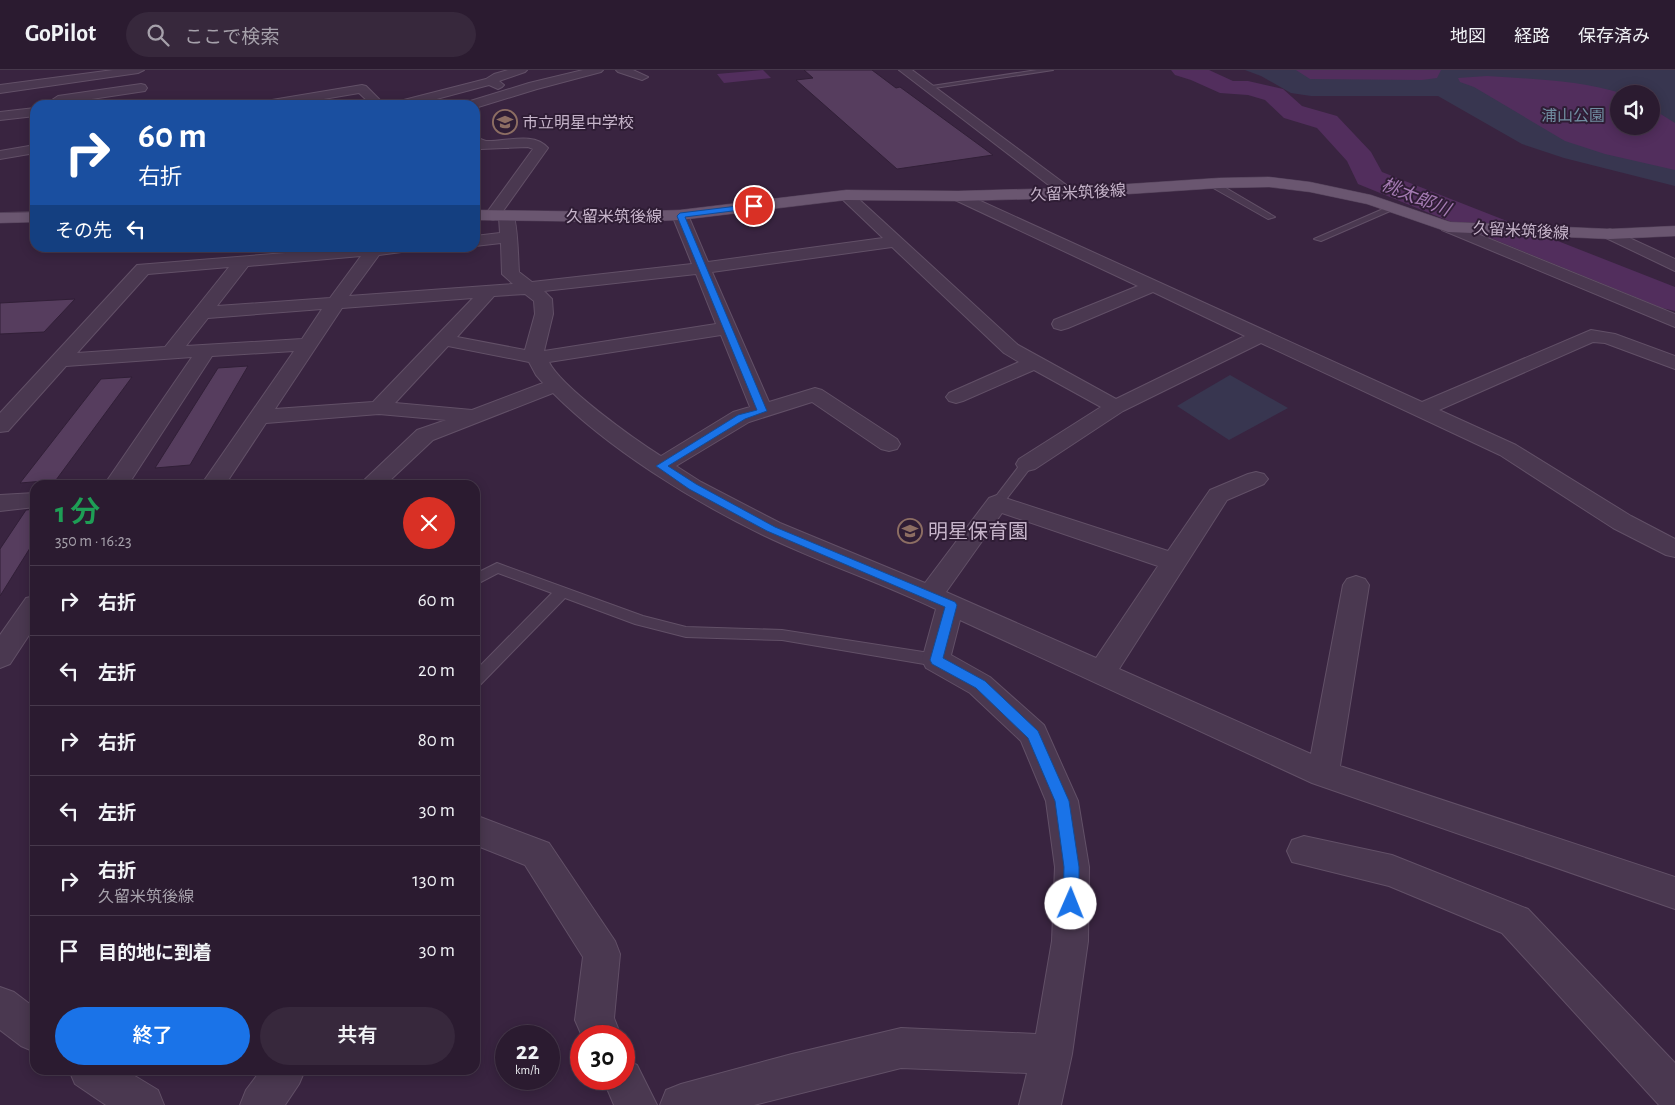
<!DOCTYPE html>
<html lang="ja">
<head>
<meta charset="utf-8">
<style>
	:root { --surface:#2b1b30; --page:#37283c; --text:#f1f3f6; --muted:#a6a1ab; --line:#47394c; --accent:#1a73e8 }
	body { margin:0; font-family:"Alegreya Sans","Noto Sans JP",sans-serif; background:var(--page); color:var(--text); height:100vh; display:flex; flex-direction:column; font-size:19px; white-space:nowrap }
	* { box-sizing:border-box; margin:0 }
	p { font-size:16px; color:var(--muted) }
	.icon { flex:none; width:28px; height:28px; fill:none; stroke:currentColor; stroke-width:2; stroke-linecap:round; stroke-linejoin:round }
	.map { position:relative; flex:1; overflow:hidden }
	.details { position:absolute; left:30px; top:410px; width:450px; height:595px; display:flex; flex-direction:column; background:var(--surface); border-radius:15px; box-shadow:0 2px 12px #0003,0 0 0 1px var(--line) }
	.details>* { flex:none }
	.banner { position:absolute; left:30px; top:30px; width:450px; height:152px; border-radius:15px; box-shadow:0 2px 12px #0003,0 0 0 1px var(--line); background:#1a4fa0; color:#fff; overflow:hidden }
	.controls { position:absolute; left:1610px; top:15px; display:grid; gap:10px }
	.controls a { display:grid; place-items:center; width:50px; height:50px; border-radius:50%; background:var(--surface); box-shadow:0 2px 12px #0003,0 0 0 1px var(--line); font-size:25px }
	.speed { position:absolute; left:495px; top:955px; display:flex; gap:10px; font-size:25px; font-weight:700; text-align:center }
	.speed>* { display:grid; place-content:center; width:65px; height:65px; border-radius:50%; background:var(--surface); box-shadow:0 2px 12px #0003,0 0 0 1px var(--line); line-height:1 }
	.speed small { font-size:12px; font-weight:400 }
	.speed .limit { border:8px solid #d22; background:#fff; color:#111 }
	.pin { position:absolute; display:grid; place-items:center; width:42px; height:42px; color:#fff; margin:-21px; border:2px solid #fff; border-radius:50%; box-shadow:0 1px 5px #0007 }
	.me { position:absolute; width:55px; margin:-28px; rotate:1deg; stroke-linejoin:round; filter:drop-shadow(0 0 4px #0008) }
	.turn { display:flex; align-items:center; gap:18px; height:105px; padding:0 25px; font-size:22px }
	.turn .icon { width:65px; height:65px; stroke-width:2.5 }
	.turn b { display:block; font-size:35px; line-height:42px }
	.then { display:flex; align-items:center; height:48px; padding:0 25px; background:#0003; gap:10px; font-size:19px }
	.round { display:grid; place-items:center; flex:none; width:52px; height:52px; border-radius:26px; background:var(--page) }
	.headline { display:flex; align-items:center; justify-content:space-between; height:85px; padding:0 25px }
	h1 { font-size:30px; font-weight:600; line-height:38px; color:#1e9e55 }
	.primary-button { display:flex; gap:10px; margin-top:auto; padding:10px 25px }
	.primary-button a { flex:1; height:58px; border-radius:30px; background:var(--accent); color:#fff; font-size:20px; font-weight:600; line-height:58px; text-align:center }
	.primary-button a+a { background:var(--page); color:var(--text) }
	ul { padding:0; list-style:none }
	li { display:flex; align-items:center; gap:15px; height:70px; padding:0 25px; border-top:1px solid var(--line) }
	li div { flex:1 }
	li b { display:block; font-size:19px }
	li em { font-style:normal }
	header { display:flex; align-items:center; gap:30px; box-sizing:border-box; height:70px; padding:0 25px; background:var(--surface); border-bottom:1px solid var(--line) }
	header strong { font-size:24px }
	nav { display:flex; gap:28px; margin-inline-start:auto; font-size:18px }
	.search { width:350px; height:45px; background:var(--page); display:flex; align-items:center; gap:12px; box-sizing:border-box; padding:0 18px; border-radius:28px; color:var(--muted); font-size:19px }
	.map>svg:first-child { display:block }
	.green { fill:#383650; fill-rule:evenodd }
	.water { fill:#522e5d }
	.lines { fill:none; stroke-linecap:round; stroke-linejoin:round }
	.river { fill:#522e5d; fill-rule:evenodd }
	.building { fill:#563d5e; stroke:#311f37 }
	.service-casing { stroke:#625067; stroke-width:2 }
	.minor-casing { stroke:#625067; stroke-width:2 }
	.primary-casing { stroke:#534159; stroke-width:1 }
	.service { fill:#4a3850; fill-rule:evenodd }
	.minor { fill:#4a3850; fill-rule:evenodd }
	.primary { fill:#6a5670; fill-rule:evenodd }
	.route { fill:#1a73e8; stroke:#114b97 }
	.labels { text-anchor:middle; stroke-width:4; stroke-linejoin:round; paint-order:stroke }
	.far-park-label { font-size:16px; fill:#718ea1; stroke:#2f1d35 }
	.far-poi-label { font-size:16px; fill:#c6b4ca; stroke:#2f1d35; text-anchor:start }
	.far-street-label { font-size:16px; fill:#c6b4ca; stroke:#2f1d35 }
	.far-water-label { font-size:18px; font-style:italic; fill:#a57bb3; stroke:#2f1d35 }
	.poi-label { font-size:20px; fill:#c6b4ca; stroke:#2f1d35; text-anchor:start }
</style>
</head>
<body>
<header>
<strong>GoPilot</strong>
<div class="search"><svg class="icon" aria-label="search" viewBox="0 0 24 24"><circle cx="10" cy="10" r="6"/><path d="M15 15l6 6"/></svg>ここで検索</div>
<nav><a>地図</a><a>経路</a><a>保存済み</a></nav>
</header>
<div class="map">
<svg width="1675" height="1035" viewBox="0 0 1675 1035">
	<rect width="100%" height="100%" fill="#392440"/>
	<g class="green">
		<path d="M1245,0H1675V116L1564,88L1522,74L1438,26H1311L1291,23L1261,6ZM1619,24H1651V56H1619Z"/>
		<polygon points="1230,305 1288,338 1229,370 1177,336"/>
	</g>
	<g class="water">
		<polygon points="763,0 771,8 724,13 717,4"/>
		<polygon points="1296,0 1441,0 1437,8 1422,10 1310,9"/>
		<path d="M1487,6C1533,9 1579,10 1624,24H1619V56H1651V38L1675,53V100L1605,84L1565,71L1474,17L1460,12L1458,8Z"/>
	</g>
	<g class="lines">
		<polygon class="river" points="1171,0 1209,0 1233,11 1248,11 1283,19 1302,36 1337,46 1371,82 1382,102 1675,217 1675,241 1662,238 1358,114 1347,91 1317,58 1284,48 1265,30 1248,25 1220,23 1191,10 1175,5"/>
	</g>
	<g class="building">
		<polygon points="804,0 872,0 896,18 900,17 993,85 897,99 796,10 813,8"/>
		<polygon points="75,229 44,262 0,264 0,233"/>
		<polygon points="248,296 190,395 155,398 218,298"/>
		<polygon points="132,307 56,410 20,413 101,309"/>
		<polygon points="35,439 35,470 0,526 0,479 26,440"/>
	</g>
	<g class="lines">
		<defs>
			<g id="service">
				<polygon points="1037,0 1053,0 928,19 925,17"/>
				<polygon points="1208,111 1214,111 1275,147 1268,149 1208,115"/>
				<polygon points="1390,136 1397,138 1321,171 1314,169"/>
				<polygon points="1027,390 1031,391 1033,394 1031,397 1001,436 993,436 991,433 993,430 1023,391"/>
				<polygon points="497,493 643,546 686,557 782,560 936,584 941,586 943,590 941,594 936,596 782,570 686,567 635,554 565,528 480,615 475,617 475,601 552,523 498,503 475,515 475,504"/>
			</g>
			<g id="minor">
				<polygon points="113,0 144,0 138,3 0,23 0,15"/>
				<polygon points="508,0 527,0 525,2 499,11 504,15 502,17 498,19 489,15 414,35 394,35 396,32 486,9 494,4"/>
				<polygon points="583,0 603,0 601,2 537,19 475,38 475,35 465,35 467,32 529,13"/>
				<polygon points="616,0 633,0 648,7 642,10 618,2"/>
				<polygon points="899,0 912,0 1073,120 1075,123 1073,126 1063,126"/>
				<polygon points="141,14 145,15 147,18 145,21 65,33 65,35 53,35 52,30 58,26"/>
				<polygon points="362,15 366,16 385,35 372,35 359,23 288,35 260,35 266,31"/>
				<polygon points="35,38 35,46 0,50 0,42"/>
				<path d="M475,67C479,68 482,70 486,71C505,72 534,61 548,78L503,141L512,142C518,151 518,189 519,202L532,212L692,194L672,145L675,142H685L688,145L708,192L883,168L841,128L839,125L841,122H851L1018,275L1116,329L1245,266L1153,222L1068,258L1061,260L1054,258L1052,254L1054,250L1138,216L953,129L951,126L953,123H963L1422,332L1591,260L1615,264L1675,286V299L1605,273L1593,272L1439,340L1516,375L1631,446L1675,469V487L1666,485L1613,458L1500,385L1261,273L1123,341L1035,399L1027,401L1019,399L1016,394L1019,389L1101,337L1034,300L963,331L956,333L949,331L946,327L949,323L1019,292L1004,283L892,177L712,202L769,332L815,318L822,320L897,369L900,374L897,379L889,381L881,379L812,332L749,352L676,396L701,412L780,453L925,513L989,428L997,425L1005,428L1168,481L1210,420L1248,404L1256,402L1264,404L1268,409L1264,414L1227,430L1119,599L1311,684L1343,515L1347,509L1356,506L1365,509L1369,515L1340,696L1675,807V839L1312,713L960,550L951,585L990,607L1044,655L1078,731L1089,797L1088,871L1072,984L1061,1035H1019L1027,1003L901,998L754,1035H660L666,1020L681,1014L792,984L901,958L1036,964L1052,871L1055,797L1046,731L1021,671L970,623L926,598L922,590L936,539C879,512 819,492 763,465C691,430 609,379 553,323L433,370L385,415H359L417,360L446,350L379,344L266,353L225,415H201L294,281L212,286L128,415H104L192,287L66,296L8,361L0,362V343L137,195L348,178H411L409,181L379,185L349,226L513,214L502,204L501,173L475,176V166L500,163L499,147L493,150L488,148L485,145L533,79L528,77L481,79L475,77ZM361,186L330,228L217,236L248,196ZM229,197L165,277L77,283L148,204ZM696,204L716,254L544,281L553,244L552,229L544,221ZM525,224L534,231L535,244L525,280L457,267L494,226ZM473,228L373,332L275,339L342,238ZM322,239L302,269L186,276L208,248ZM721,265L750,337L733,342L661,386C635,370 561,317 549,292ZM448,276L529,292L536,305L543,313L472,340L395,333ZM1002,443L1158,496L1096,588L946,522Z"/>
				<polygon points="35,75 35,83 0,89 0,81"/>
				<polygon points="1448,152 1675,244 1675,257 1442,160 1440,157 1442,154"/>
				<polygon points="1610,159 1675,189 1675,201 1604,167 1602,164 1604,161"/>
				<polygon points="35,423 35,437 0,441 0,425"/>
				<polygon points="35,526 35,556 10,594 0,598 0,565 26,528"/>
				<polygon points="475,745 549,773 615,871 620,884 614,948 621,966 582,966 575,950 583,887 525,795 475,775"/>
				<polygon points="1304,766 1392,785 1528,839 1675,993 1675,1035 1659,1035 1502,863 1389,816 1292,792 1287,781 1292,770"/>
				<polygon points="0,917 14,922 35,938 35,982 21,976 0,960"/>
				<polygon points="624,989 637,995 657,1035 614,1035 603,1009 624,1009"/>
				<polygon points="69,1000 125,1000 158,1020 164,1035 106,1035 75,1014"/>
				<polygon points="261,1000 305,1000 299,1014 285,1035 240,1035 246,1020"/>
			</g>
			<g id="primary">
				<polygon points="1269,107 1310,112 1371,125 1450,152 1610,159 1675,156 1675,166 1610,169 1448,162 1367,134 1310,122 1269,117 1219,118 1068,128 958,131 846,130 680,150 624,152 475,150 475,140 624,142 680,140 846,120 958,121 1068,118 1219,108"/>
				<polygon points="35,142 35,152 0,153 0,143"/>
			</g>
		</defs>
		<use href="#service" class="service-casing"/>
		<use href="#minor" class="minor-casing"/>
		<use href="#primary" class="primary-casing"/>
		<use href="#service" class="service"/>
		<use href="#minor" class="minor"/>
		<use href="#primary" class="primary"/>
	</g>
	<polygon class="route" points="754,134 757,136 756,138 685,147 767,341 745,349 668,396 696,414 775,457 955,532 957,535 943,588 985,611 1038,661 1069,731 1079,797 1079,834 1076,839 1071,841 1066,839 1063,834 1064,797 1055,731 1028,668 976,618 932,594 930,590 945,537 767,461 689,419 656,396 738,345 757,340 677,146 680,143"/>
	<defs>
		<symbol id="school-ring" viewBox="-11 -11 22 22"><circle r="9.5" fill="#2f1d35" stroke="#8d6e63" stroke-width="1.5"/><path d="M0-5L7-2L0 1L-7-2ZM-4 1L0 2.5L4 1V4Q0 6-4 4Z" fill="#8d6e63"/></symbol>
	</defs>
	<g fill-rule="evenodd">
		<use href="#school-ring" x="491" y="38" width="28" height="28"/>
		<use href="#school-ring" x="896" y="447" width="28" height="28"/>
	</g>
	<g class="labels">
		<g class="far-park-label">
			<text x="1573" y="51">浦山公園</text>
		</g>
		<g class="far-poi-label">
			<text x="522" y="58">市立明星中学校</text>
		</g>
		<g class="far-street-label">
			<text transform="translate(1078 122) rotate(-3)" y="6">久留米筑後線</text>
			<text x="614" y="152">久留米筑後線</text>
			<text transform="translate(1521 160) rotate(3)" y="6">久留米筑後線</text>
		</g>
		<g class="far-water-label">
			<text transform="translate(1416 127) rotate(22)" y="6">桃太郎川</text>
		</g>
		<g class="poi-label">
			<text x="928" y="468">明星保育園</text>
		</g>
	</g>
</svg>
<div class="controls">
<a><svg class="icon" aria-label="sound" viewBox="0 0 24 24"><path d="M4 9h4l5-4v14l-5-4H4zM17 9q2 3 0 6"/></svg></a>
</div>
<div class="speed"><div>22<small>km/h</small></div><div class="limit">30</div></div>
<div class="pin" style="left:754px;top:136px;background:#d93025"><svg class="icon" aria-label="arrive" viewBox="0 0 24 24"><path d="M6 21V4h12l-3 4 3 4H6"/></svg></div>
<svg class="me" style="left:1071px;top:834px" viewBox="-20 -20 40 40"><circle r="19" fill="#fff"/><path d="M0-13L10 11 0 6-10 11z" fill="#1a73e8"/></svg>
<div class="banner">
<div class="turn"><svg class="icon" aria-label="right" viewBox="0 0 24 24"><path d="M7 20v-9h11M14 6l5 5-5 5"/></svg><div><b>60 m</b>右折</div></div>
<div class="then">その先<svg class="icon" aria-label="left" viewBox="0 0 24 24"><path d="M17 20v-9H6M10 6l-5 5 5 5"/></svg></div>
</div>
<section class="details">
<div class="headline"><div><h1>1 分</h1><p>350 m · 16:23</p></div><a class="round" style="background:#d93025;color:#fff"><svg class="icon" aria-label="close" viewBox="0 0 24 24"><path d="M6 6l12 12M18 6L6 18"/></svg></a></div>
<ul>
<li><svg class="icon" aria-label="right" viewBox="0 0 24 24"><path d="M7 20v-9h11M14 6l5 5-5 5"/></svg><div><b>右折</b></div><em>60 m</em></li>
<li><svg class="icon" aria-label="left" viewBox="0 0 24 24"><path d="M17 20v-9H6M10 6l-5 5 5 5"/></svg><div><b>左折</b></div><em>20 m</em></li>
<li><svg class="icon" aria-label="right" viewBox="0 0 24 24"><path d="M7 20v-9h11M14 6l5 5-5 5"/></svg><div><b>右折</b></div><em>80 m</em></li>
<li><svg class="icon" aria-label="left" viewBox="0 0 24 24"><path d="M17 20v-9H6M10 6l-5 5 5 5"/></svg><div><b>左折</b></div><em>30 m</em></li>
<li><svg class="icon" aria-label="right" viewBox="0 0 24 24"><path d="M7 20v-9h11M14 6l5 5-5 5"/></svg><div><b>右折</b><p>久留米筑後線</p></div><em>130 m</em></li>
<li><svg class="icon" aria-label="arrive" viewBox="0 0 24 24"><path d="M6 21V4h12l-3 4 3 4H6"/></svg><div><b>目的地に到着</b></div><em>30 m</em></li>
</ul>
<div class="primary-button"><a>終了</a><a>共有</a></div>
</section>
</div>
</body>
</html>
